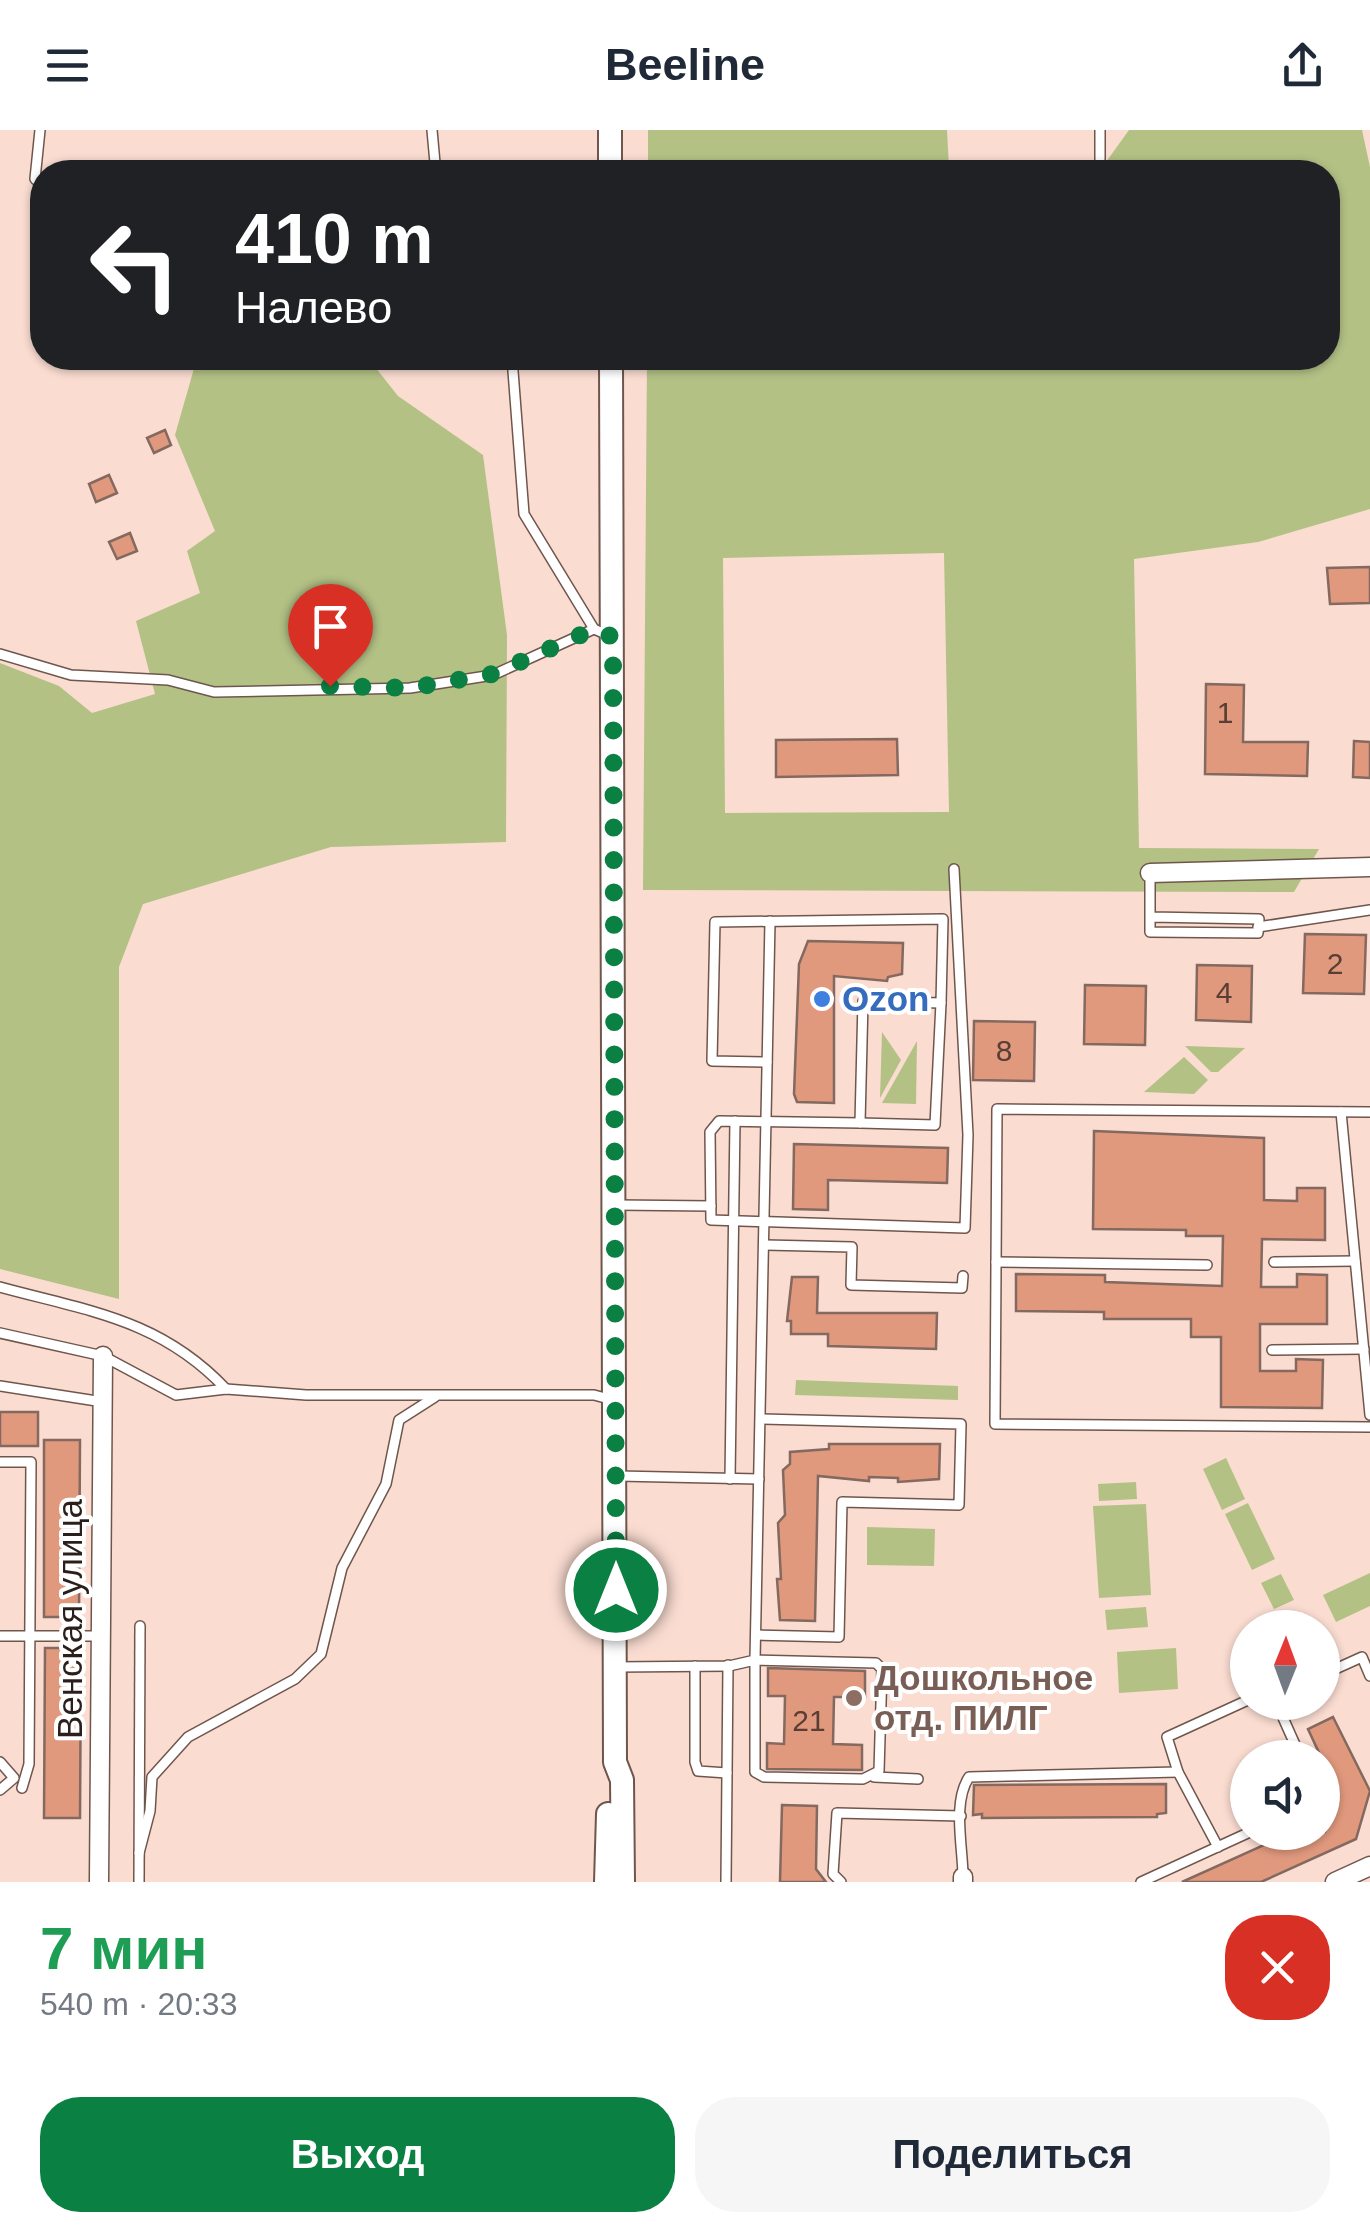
<!DOCTYPE html>
<html lang="ru">
<head>
<meta charset="utf-8">
<style>
	:root { --surface:#fff; --page:#f6f6f7; --text:#1f2937; --muted:#747a83; --accent:#0b8043 }
	body { margin:0; font-family:Helvetica,sans-serif; background:var(--page); color:var(--text); height:100vh; display:flex; flex-direction:column; font-size:38px; white-space:nowrap }
	* { box-sizing:border-box; margin:0 }
	p { font-size:32px; color:var(--muted) }
	.icon { flex:none; width:55px; height:55px; fill:none; stroke:currentColor; stroke-width:2; stroke-linecap:round; stroke-linejoin:round }
	.map { position:relative; height:1752px; overflow:hidden }
	.panel { display:flex; flex-direction:column; background:var(--surface); flex:1 }
	.panel>* { flex:none }
	.guide { position:absolute; left:30px; top:30px; width:1310px; height:210px; border-radius:40px; box-shadow:0 2px 8px #0004; background:#202124; color:#fff; overflow:hidden }
	.needle { width:65px; rotate:1deg }
	.controls { position:absolute; left:1230px; top:1480px; display:grid; gap:20px }
	.controls a { display:grid; place-items:center; width:110px; height:110px; border-radius:50%; background:var(--surface); box-shadow:0 2px 8px #0004; font-size:50px }
	.pin { position:absolute; display:grid; place-items:center; width:85px; height:85px; color:#fff; margin:-102px -42px; border-radius:50% 50% 50% 0; rotate:-45deg; box-shadow:0 0 10px #0007 }
	.pin .icon { rotate:45deg }
	.me { position:absolute; width:110px; margin:-55px; rotate:0deg; stroke-linejoin:round; filter:drop-shadow(0 0 8px #0008) }
	.turn { display:flex; align-items:center; gap:35px; height:210px; padding:0 40px; font-size:45px }
	.turn .icon { width:130px; height:130px; stroke-width:2.5 }
	.turn b { display:block; font-size:70px; line-height:85px }
	.round { display:grid; place-items:center; flex:none; width:105px; height:105px; border-radius:40px; background:var(--page) }
	.summary { display:flex; align-items:center; justify-content:space-between; height:170px; padding:0 40px }
	h1 { font-size:60px; font-weight:700; line-height:75px; color:#1e9e55 }
	.action { display:flex; gap:20px; margin-top:auto; padding:20px 40px }
	.action a { flex:1; height:115px; border-radius:40px; background:var(--accent); color:#fff; font-size:40px; font-weight:700; line-height:115px; text-align:center }
	.action a+a { background:var(--page); color:var(--text) }
	header { display:flex; justify-content:space-between; align-items:center; height:130px; padding:0 40px; background:var(--surface); font-size:45px; font-weight:700 }
	.map>svg:first-child { display:block }
	.green { fill:#b3c185; fill-rule:evenodd }
	.building { fill:#e1997e; stroke:#83695f; stroke-width:2.5 }
	.lines { fill:none; stroke-linecap:round; stroke-linejoin:round }
	.service-casing { stroke:#6f564d; stroke-width:12 }
	.minor-casing { stroke:#6f564d; stroke-width:21 }
	.tertiary-casing { stroke:#6f564d; stroke-width:26 }
	.service { stroke:#fff; stroke-width:9 }
	.minor { stroke:#fff; stroke-width:18 }
	.tertiary { stroke:#fff; stroke-width:22 }
	.route { stroke:#0b8043; stroke-width:18; stroke-dasharray:0 32.4 }
	.shop-dot { fill:#3f7fe0; stroke:#fff; stroke-width:4 }
	.education-dot { fill:#8d6e63; stroke:#fff; stroke-width:4 }
	.labels { text-anchor:middle; stroke-width:8; stroke-linejoin:round; paint-order:stroke }
	.number-label { font-size:30px; fill:#583e34 }
	.shop-label { font-size:35px; font-weight:bold; fill:#366cbe; stroke:#fff; text-anchor:start }
	.street-label { font-size:35px; fill:#2a1f1b; stroke:#fff }
	.education-label { font-size:35px; font-weight:bold; fill:#785e54; stroke:#fff; text-anchor:start }
</style>
</head>
<body>
<header><svg class="icon" aria-label="menu" viewBox="0 0 24 24"><path d="M4 6h16M4 12h16M4 18h16"/></svg>Beeline<svg class="icon" aria-label="share" viewBox="0 0 24 24"><path d="M12 15V3M7 8l5-5 5 5M5 13v7h14v-7"/></svg></header>
<div class="map">
<svg width="1370" height="1752" viewBox="0 0 1370 1752">
	<rect width="100%" height="100%" fill="#fadcd1"/>
	<g class="green">
		<path d="M648,0H947L949,38L1101,39L1129,0H1362L1370,37V379L1258,412L1134,429L1139,718L1319,719L1294,762L643,760L647,228H1328V42H648ZM944,423L949,682L725,683L723,428Z"/>
		<polygon points="197,228 368,228 398,266 483,325 507,505 506,712 331,717 143,774 119,837 119,1169 0,1139 0,533 59,556 92,583 155,564 136,491 200,463 187,421 215,401 175,305"/>
		<polygon points="882,902 901,930 880,968"/>
		<polygon points="917,911 916,974 882,973"/>
		<polygon points="1185,916 1245,918 1218,942 1211,942"/>
		<polygon points="1184,927 1208,950 1194,964 1144,962"/>
		<polygon points="796,1250 958,1256 958,1270 795,1265"/>
		<polygon points="1226,1328 1245,1369 1222,1380 1203,1339"/>
		<polygon points="1136,1352 1137,1369 1099,1371 1098,1354"/>
		<polygon points="1248,1373 1275,1429 1252,1440 1225,1384"/>
		<polygon points="1146,1374 1151,1465 1099,1468 1093,1376"/>
		<polygon points="867,1397 935,1399 934,1436 867,1435"/>
		<polygon points="1370,1443 1370,1476 1336,1492 1323,1465"/>
		<polygon points="1281,1444 1294,1470 1274,1479 1261,1453"/>
		<polygon points="1146,1477 1148,1497 1107,1500 1105,1480"/>
		<polygon points="1176,1518 1178,1559 1119,1563 1117,1522"/>
	</g>
	<g class="building">
		<polygon points="165,300 171,315 154,323 147,308"/>
		<polygon points="109,345 117,363 96,372 89,354"/>
		<polygon points="130,403 137,421 117,429 109,412"/>
		<polygon points="1370,437 1370,473 1330,474 1327,438"/>
		<polygon points="1206,554 1244,555 1243,612 1308,612 1307,646 1205,644"/>
		<polygon points="897,609 898,645 776,647 776,610"/>
		<polygon points="1354,611 1370,612 1370,648 1353,647"/>
		<polygon points="1305,804 1366,805 1364,864 1303,863"/>
		<polygon points="808,811 903,813 902,844 888,847 887,851 834,846 834,973 797,972 794,964 799,834"/>
		<polygon points="1197,835 1252,836 1251,892 1196,890"/>
		<polygon points="1085,855 1146,856 1145,915 1084,914"/>
		<polygon points="974,891 1035,892 1034,951 973,950"/>
		<polygon points="1094,1001 1264,1008 1264,1070 1297,1071 1297,1058 1325,1058 1325,1110 1262,1109 1261,1157 1297,1157 1297,1144 1327,1145 1327,1194 1260,1194 1260,1241 1296,1241 1296,1229 1323,1230 1322,1278 1221,1277 1221,1207 1191,1207 1191,1189 1104,1189 1104,1182 1016,1181 1016,1144 1105,1145 1105,1152 1222,1156 1223,1106 1186,1106 1186,1100 1093,1099"/>
		<polygon points="794,1014 948,1018 947,1053 828,1050 828,1080 793,1079"/>
		<polygon points="792,1147 818,1147 817,1183 937,1183 936,1219 828,1216 828,1204 791,1204 791,1191 787,1191"/>
		<rect x="0" y="1282" width="38" height="34"/>
		<polygon points="44,1310 80,1310 79,1487 44,1487"/>
		<polygon points="829,1314 940,1314 939,1349 898,1352 898,1348 869,1347 869,1351 818,1346 815,1491 780,1490 777,1449 781,1449 778,1393 785,1385 783,1340 790,1334 790,1322 829,1319"/>
		<polygon points="45,1518 81,1518 80,1688 44,1688"/>
		<polygon points="768,1538 865,1541 865,1567 834,1567 833,1614 862,1615 862,1640 767,1639 767,1613 784,1614 785,1566 768,1566"/>
		<polygon points="1333,1587 1370,1661 1356,1709 1261,1752 1182,1752 1293,1702 1325,1702 1339,1666 1308,1599"/>
		<polygon points="1166,1654 1166,1683 1157,1684 1157,1687 982,1688 982,1684 973,1685 974,1655"/>
		<polygon points="782,1675 817,1676 816,1739 826,1752 780,1752"/>
	</g>
	<g class="lines">
		<defs>
			<g id="service">
				<polyline points="40,0 35,49 42,55"/>
				<polyline points="432,0 435,33"/>
				<polyline points="1100,29 1100,0"/>
				<polyline points="426,42 435,33 441,42"/>
				<polyline points="512,228 524,384 594,499"/>
				<polyline points="0,524 71,545 168,550 214,562 410,558 493,545 594,499 610,506"/>
				<polyline points="1150,743 1150,802 1258,803 1259,789 1151,787"/>
				<polyline points="1258,797 1370,780"/>
				<polyline points="767,932 712,931 715,792 943,789 941,873 863,871 860,993 719,991 710,1002 711,1090 965,1098 968,1005 954,739"/>
				<polyline points="1341,982 1370,1285"/>
				<polyline points="1370,982 997,979 995,1294 1370,1297"/>
				<polyline points="860,993 935,995 941,873"/>
				<polyline points="616,1075 711,1076"/>
				<polyline points="765,1115 852,1117 851,1155 962,1158 963,1146"/>
				<polyline points="996,1132 1207,1135"/>
				<polyline points="1274,1132 1355,1131"/>
				<path d="M0,1157C88,1181 160,1189 226,1259"/>
				<polyline points="0,1203 103,1226 176,1265 226,1259 306,1265 594,1265 613,1270"/>
				<polyline points="1272,1220 1364,1219"/>
				<polyline points="0,1256 103,1272"/>
				<polyline points="0,1332 31,1332 29,1634 22,1658"/>
				<polyline points="618,1346 759,1349"/>
				<polyline points="730,1349 735,991"/>
				<polyline points="756,1505 839,1507 842,1372 959,1375 961,1294 761,1289"/>
				<polyline points="0,1506 102,1506"/>
				<polyline points="695,1536 695,1632 698,1641 727,1643"/>
				<polyline points="616,1537 729,1536 755,1530 876,1533 882,1539 879,1641 863,1649 764,1647 755,1642 755,1530 770,791"/>
				<polyline points="1322,1545 1362,1527 1370,1546"/>
				<polyline points="1276,1572 1301,1628"/>
				<polyline points="0,1632 14,1648 0,1660"/>
				<polyline points="874,1647 918,1649"/>
				<polyline points="1218,1717 1178,1642 1167,1607 1248,1570"/>
				<polyline points="139,1723 150,1681 152,1647 188,1607 295,1549 321,1524 342,1438 386,1354 399,1290 435,1267"/>
				<path d="M963,1747C963,1717 952,1673 969,1647L1178,1642"/>
				<polyline points="139,1752 140,1496"/>
				<polyline points="726,1752 728,1535"/>
				<polyline points="841,1752 833,1744 837,1683 961,1686"/>
				<polyline points="1141,1752 1250,1702"/>
			</g>
			<g id="minor">
				<polyline points="1150,743 1370,737"/>
				<polyline points="99,1752 103,1226"/>
				<polyline points="963,1752 963,1747"/>
				<polyline points="1335,1752 1370,1736"/>
			</g>
			<g id="tertiary">
				<polyline points="610,0 610,42"/>
				<polyline points="611,228 615,1632 622,1650 623,1752"/>
				<polyline points="606,1752 608,1684"/>
			</g>
		</defs>
		<use href="#service" class="service-casing"/>
		<use href="#minor" class="minor-casing"/>
		<use href="#tertiary" class="tertiary-casing"/>
		<use href="#service" class="service"/>
		<use href="#minor" class="minor"/>
		<use href="#tertiary" class="tertiary"/>
	</g>
	<g class="lines">
		<polyline class="route" points="330,556 410,558 493,544 594,499 613,507 616,1460"/>
	</g>
	<circle class="shop-dot" cx="822" cy="869" r="10"/>
	<circle class="education-dot" cx="854" cy="1568" r="10"/>
	<g class="labels">
		<g class="number-label">
			<text x="1225" y="593">1</text>
			<text x="1335" y="844">2</text>
			<text x="1224" y="873">4</text>
			<text x="1004" y="931">8</text>
			<text x="809" y="1601">21</text>
		</g>
		<g class="shop-label">
			<text x="842" y="881">Ozon</text>
		</g>
		<g class="street-label">
			<text transform="translate(70 1489) rotate(-90)" y="12">Венская улица</text>
		</g>
		<g class="education-label">
			<text x="874" y="1560">Дошкольное<tspan x="874" dy="40">отд. ПИЛГ</tspan></text>
		</g>
	</g>
</svg>
<div class="controls">
<a><svg class="needle" viewBox="-14 -14 28 28"><path d="M0-13l5 13h-10z" fill="#e53935"/><path d="M0 13l5-13h-10z" fill="#747a83"/></svg></a>
<a><svg class="icon" aria-label="sound" viewBox="0 0 24 24"><path d="M4 9h4l5-4v14l-5-4H4zM17 9q2 3 0 6"/></svg></a>
</div>
<div class="pin" style="left:330px;top:556px;background:#d93025"><svg class="icon" aria-label="arrive" viewBox="0 0 24 24"><path d="M6 21V4h12l-3 4 3 4H6"/></svg></div>
<svg class="me" style="left:616px;top:1460px" viewBox="-20 -20 40 40"><circle r="17" fill="#0b8043" stroke="#fff" stroke-width="3"/><path d="M0-11L8 9 0 5-8 9z" fill="#fff"/></svg>
<div class="guide">
<div class="turn"><svg class="icon" aria-label="left" viewBox="0 0 24 24"><path d="M17 20v-9H6M10 6l-5 5 5 5"/></svg><div><b>410 m</b>Налево</div></div>
</div>
</div>
<section class="panel">
<div class="summary"><div><h1>7 мин</h1><p>540 m · 20:33</p></div><a class="round" style="background:#d93025;color:#fff"><svg class="icon" aria-label="close" viewBox="0 0 24 24"><path d="M6 6l12 12M18 6L6 18"/></svg></a></div>
<div class="action"><a>Выход</a><a>Поделиться</a></div>
</section>
</body>
</html>
